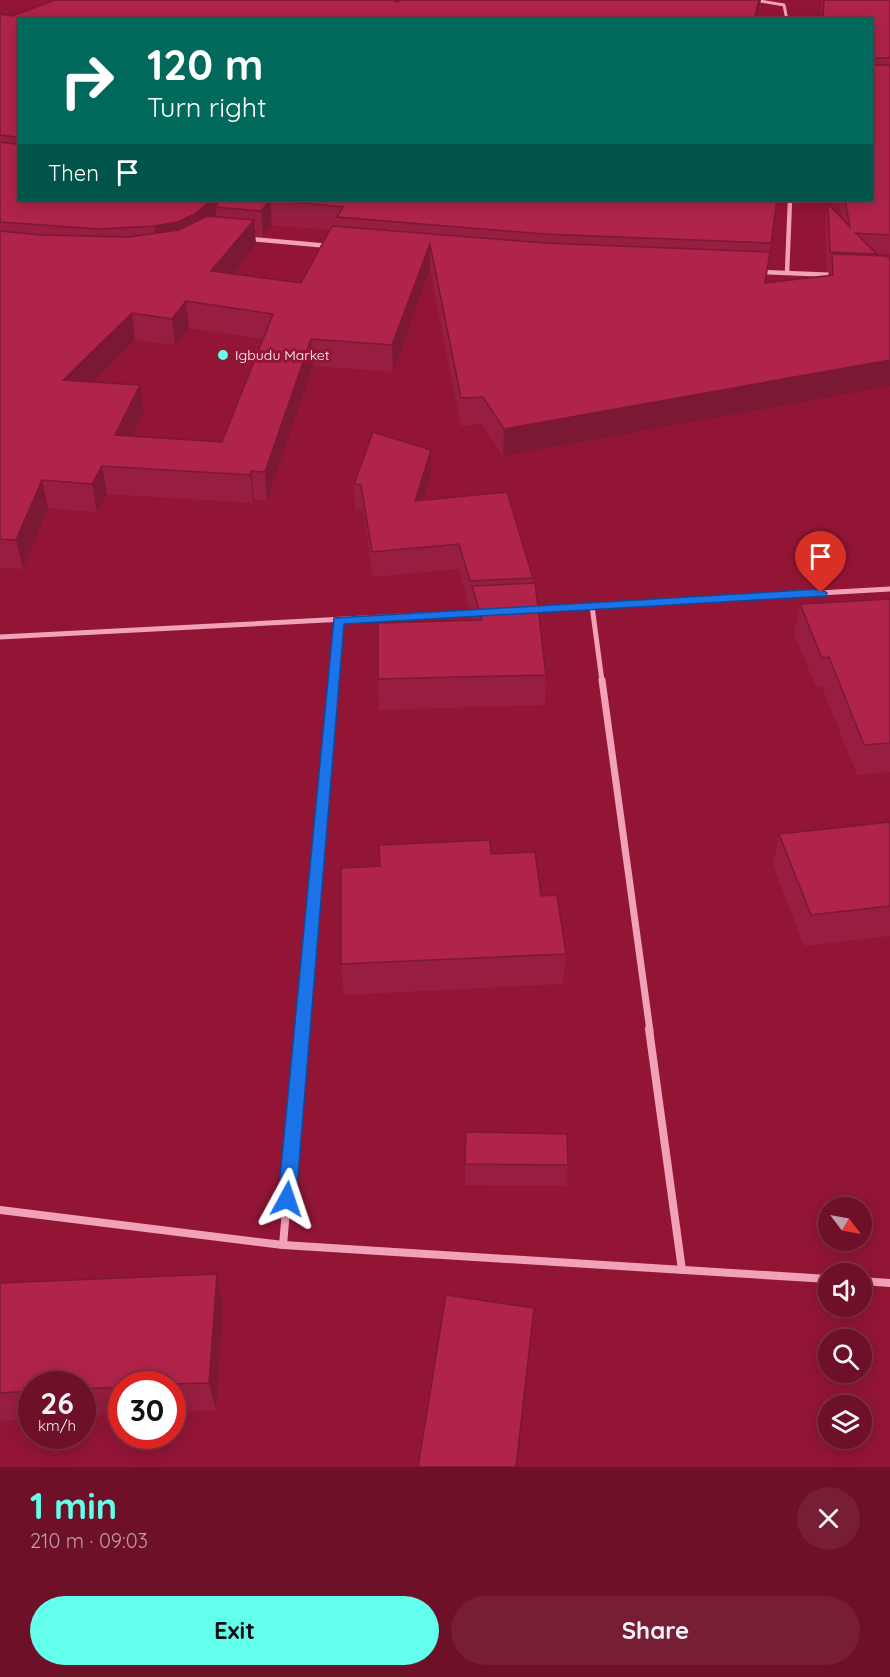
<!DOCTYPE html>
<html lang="en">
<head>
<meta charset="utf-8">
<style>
	:root { --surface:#6e1028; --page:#761e34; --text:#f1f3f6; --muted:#bf9da8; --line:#803045; --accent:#62ffec }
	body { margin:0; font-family:Quicksand,sans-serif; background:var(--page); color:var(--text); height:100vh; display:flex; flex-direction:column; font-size:22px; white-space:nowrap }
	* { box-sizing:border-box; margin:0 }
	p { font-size:20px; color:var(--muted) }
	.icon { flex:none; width:33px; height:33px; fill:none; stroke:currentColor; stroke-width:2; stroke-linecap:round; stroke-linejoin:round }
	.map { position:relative; height:1467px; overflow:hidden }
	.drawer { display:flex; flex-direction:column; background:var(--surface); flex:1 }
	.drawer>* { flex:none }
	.banner { position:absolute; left:18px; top:18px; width:855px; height:183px; border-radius:0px; box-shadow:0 3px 15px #0003,0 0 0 2px var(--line); background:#00695c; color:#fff; overflow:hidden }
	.needle { width:39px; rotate:122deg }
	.buttons { position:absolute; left:818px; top:1197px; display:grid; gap:12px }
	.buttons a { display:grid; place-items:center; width:54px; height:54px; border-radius:50%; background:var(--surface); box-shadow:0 3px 15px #0003,0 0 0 2px var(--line); font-size:30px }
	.speed { position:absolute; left:18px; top:1371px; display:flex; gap:12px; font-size:30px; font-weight:700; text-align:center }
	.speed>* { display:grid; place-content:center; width:78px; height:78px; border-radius:50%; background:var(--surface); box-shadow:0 3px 15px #0003,0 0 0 2px var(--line); line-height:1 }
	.speed small { font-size:15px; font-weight:400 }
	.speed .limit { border:9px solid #d22; background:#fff; color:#111 }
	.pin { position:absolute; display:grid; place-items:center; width:51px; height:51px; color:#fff; margin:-62px -26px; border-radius:50% 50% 50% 0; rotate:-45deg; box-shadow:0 0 6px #0007 }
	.pin .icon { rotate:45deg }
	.me { position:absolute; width:66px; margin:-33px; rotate:5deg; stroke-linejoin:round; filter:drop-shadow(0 0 4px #0008) }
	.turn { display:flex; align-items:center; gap:21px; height:126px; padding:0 30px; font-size:27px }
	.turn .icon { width:78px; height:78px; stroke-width:2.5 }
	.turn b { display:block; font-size:42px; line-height:51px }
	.then { display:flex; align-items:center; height:57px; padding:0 30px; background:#0003; gap:12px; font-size:22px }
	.round { display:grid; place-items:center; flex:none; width:63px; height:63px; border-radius:32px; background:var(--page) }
	.headline { display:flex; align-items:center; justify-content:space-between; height:102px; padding:0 30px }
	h1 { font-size:36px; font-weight:800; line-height:45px; color:var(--accent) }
	.primary-button { display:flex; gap:12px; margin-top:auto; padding:12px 30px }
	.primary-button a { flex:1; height:69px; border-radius:36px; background:var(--accent); color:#111; font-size:24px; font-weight:800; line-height:69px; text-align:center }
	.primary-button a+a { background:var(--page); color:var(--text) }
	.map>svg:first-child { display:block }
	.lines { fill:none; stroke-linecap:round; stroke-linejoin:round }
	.minor-far4 { stroke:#f1a2b9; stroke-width:3 }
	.minor-far3 { stroke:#f1a2b9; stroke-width:4.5 }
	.minor-far2 { stroke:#f1a2b9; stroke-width:5 }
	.minor-far1 { stroke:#f1a2b9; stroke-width:7 }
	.minor { stroke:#f1a2b9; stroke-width:8 }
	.wall { fill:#971e40; fill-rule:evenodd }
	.shaded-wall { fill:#7b1834 }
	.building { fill:#b0234a; stroke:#7b1834; stroke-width:1.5; fill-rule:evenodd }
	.route { fill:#1a73e8; stroke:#114b97; stroke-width:1.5 }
	.poi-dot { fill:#62ffec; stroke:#921536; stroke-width:2 }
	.labels { text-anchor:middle; stroke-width:6; stroke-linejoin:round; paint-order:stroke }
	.far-poi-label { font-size:14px; fill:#fff; stroke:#921536; text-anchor:start }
</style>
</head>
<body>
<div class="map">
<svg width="890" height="1467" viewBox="0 0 890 1467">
	<rect width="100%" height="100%" fill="#921536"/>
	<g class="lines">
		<polyline class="minor-far4" points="754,0 784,5 787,20"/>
		<g class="minor-far3">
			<polyline points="250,239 329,246"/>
			<polyline points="759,272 835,275"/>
			<polyline points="787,273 790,200"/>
		</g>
		<g class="minor-far2">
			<polyline points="592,606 602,681"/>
			<polyline points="531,609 890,589"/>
			<polyline points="0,637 479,612"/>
			<polyline points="333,681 338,621"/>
		</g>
		<g class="minor-far1">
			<polyline points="602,680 650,1031"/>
			<polyline points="302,1031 333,680"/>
		</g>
		<g class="minor">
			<polyline points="649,1029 682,1270"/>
			<polyline points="0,1210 283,1245 828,1279"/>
			<polyline points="283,1245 302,1029"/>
			<polyline points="861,1281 890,1283"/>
		</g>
	</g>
	<g class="wall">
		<path d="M822,0H890V254H876V256L503,456L482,424L461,426L430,269L393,372L313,366L267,501L254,499L253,503L107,494L97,512L48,508L23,569L0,568V14L12,16L761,5L757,20H20V200H777L765,283L828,276L829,271H827L825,223L828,204L842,219L838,200H872V20H821ZM272,225L330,230L301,283L233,274L256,245L255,236H263ZM189,328L263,339L222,442L133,436L144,412L94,382L135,340L175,345Z"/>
		<polygon points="431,474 423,500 533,578 533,583 546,675 545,705 379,710 378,679 473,620 472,616 472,607 469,607 459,569 373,577 363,510 355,509 354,484"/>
		<polygon points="890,599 890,772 857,775 822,687 816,687 794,634 800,604"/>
		<polygon points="890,822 890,936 804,946 773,865 779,834"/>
		<polygon points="491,854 541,896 566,954 563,984 344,995 341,964 380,866"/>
		<polygon points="466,1132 568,1165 566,1186 465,1185"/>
		<polygon points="217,1274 223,1303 216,1410 172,1412 172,1384 122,1384 122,1414 82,1416 82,1384 32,1384 32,1419 0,1421 0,1283"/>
	</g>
	<g class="shaded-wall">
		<polygon points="759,0 761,0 757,20 754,20"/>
		<polygon points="210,200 232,200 215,207 217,219 157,251 154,226"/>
		<polygon points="270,200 272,225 263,236 261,211"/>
		<polygon points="254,220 256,245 214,297 211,271"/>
		<polygon points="430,244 430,269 393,372 392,345"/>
		<polygon points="186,301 189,328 175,345 172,319"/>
		<polygon points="132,313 135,340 68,408 63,380"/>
		<polygon points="311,339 313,366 267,501 265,472"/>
		<polygon points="890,360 890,386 503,456 504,429"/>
		<polygon points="140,385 144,412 120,463 115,435"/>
		<polygon points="431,450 431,474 415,526 415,501"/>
		<polygon points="102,466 107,494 97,512 92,484"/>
		<polygon points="251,471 254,499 253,503 250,475"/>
		<polygon points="42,480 48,508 23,569 16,540"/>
		<polygon points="217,1274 223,1303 216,1410 209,1383"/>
		<polygon points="534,1308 517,1467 516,1467"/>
	</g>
	<g class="building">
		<polygon points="55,0 394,0 395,2 399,1 401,0 759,0 754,20 20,20 20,200 210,200 204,206 195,214 177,222 154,226 99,229 0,222 0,142 16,144 19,140 16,137 0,135 0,14 12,16"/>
		<polygon points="824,0 890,0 890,58 874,58 872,62 872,20 823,20"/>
		<polygon points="872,62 875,65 890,65 890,235 856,233 877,254 830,252 828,204 850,227 845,200 872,200"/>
		<polygon points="221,200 777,200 771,243 544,234 337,217 343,207 270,200 261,211 215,207"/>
		<path d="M207,216L254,220L211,271L301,283L332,226L544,243L770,252L765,283L833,275L832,254L887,256L890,259V360L504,429L483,397L461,398L430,244L392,345L311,339L265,472L251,471L250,475L102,466L92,484L42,480L16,540L0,539V231L41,235L128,237L179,230ZM186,301L273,314L222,442L115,435L140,385L63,380L132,313L172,319Z"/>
		<polygon points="373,432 431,450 415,501 507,492 533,578 470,581 459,544 372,552 361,485 354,484"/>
		<polygon points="535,583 546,675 378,679 378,623 482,620 472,586"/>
		<polygon points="890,599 890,743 864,745 829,657 822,658 800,604"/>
		<polygon points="890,822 890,906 811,915 779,834"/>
		<polygon points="490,840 491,854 535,852 541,896 557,895 566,954 341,964 341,868 380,866 379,845"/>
		<polygon points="466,1132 567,1134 568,1165 465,1164"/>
		<polygon points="217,1274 209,1383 170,1384 122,1384 122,1387 82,1389 82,1384 32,1384 32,1391 0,1393 0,1283"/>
		<polygon points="446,1295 534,1308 516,1467 418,1467"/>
	</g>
	<polygon class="route" points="821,589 827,593 826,596 344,624 296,1199 293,1205 287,1207 281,1205 278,1199 334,618"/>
	<circle class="poi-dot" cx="223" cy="355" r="6"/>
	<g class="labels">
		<g class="far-poi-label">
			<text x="235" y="360">Igbudu Market</text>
		</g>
	</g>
</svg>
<div class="buttons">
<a><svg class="needle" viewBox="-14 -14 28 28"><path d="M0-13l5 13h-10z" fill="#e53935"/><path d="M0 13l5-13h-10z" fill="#bf9da8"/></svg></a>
<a><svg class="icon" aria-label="sound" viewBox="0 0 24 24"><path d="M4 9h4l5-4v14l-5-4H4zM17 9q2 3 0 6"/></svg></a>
<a><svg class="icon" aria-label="search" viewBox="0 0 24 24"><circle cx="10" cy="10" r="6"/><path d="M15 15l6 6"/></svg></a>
<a><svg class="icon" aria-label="layers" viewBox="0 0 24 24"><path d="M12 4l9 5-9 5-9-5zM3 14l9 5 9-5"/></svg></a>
</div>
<div class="speed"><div>26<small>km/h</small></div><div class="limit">30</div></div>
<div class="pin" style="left:821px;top:593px;background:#d93025"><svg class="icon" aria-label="arrive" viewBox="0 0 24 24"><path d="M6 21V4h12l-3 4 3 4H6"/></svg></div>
<svg class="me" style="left:287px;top:1199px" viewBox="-20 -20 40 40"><path d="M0-17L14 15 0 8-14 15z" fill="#1a73e8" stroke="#fff" stroke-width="4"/></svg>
<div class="banner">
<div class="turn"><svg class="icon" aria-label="right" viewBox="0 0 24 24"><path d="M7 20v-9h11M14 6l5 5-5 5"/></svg><div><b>120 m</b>Turn right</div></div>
<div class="then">Then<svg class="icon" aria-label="arrive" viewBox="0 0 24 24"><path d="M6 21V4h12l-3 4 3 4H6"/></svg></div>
</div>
</div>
<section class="drawer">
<div class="headline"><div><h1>1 min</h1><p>210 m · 09:03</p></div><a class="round"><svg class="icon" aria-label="close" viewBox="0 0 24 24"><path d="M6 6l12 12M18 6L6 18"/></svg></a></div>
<div class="primary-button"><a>Exit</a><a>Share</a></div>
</section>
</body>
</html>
